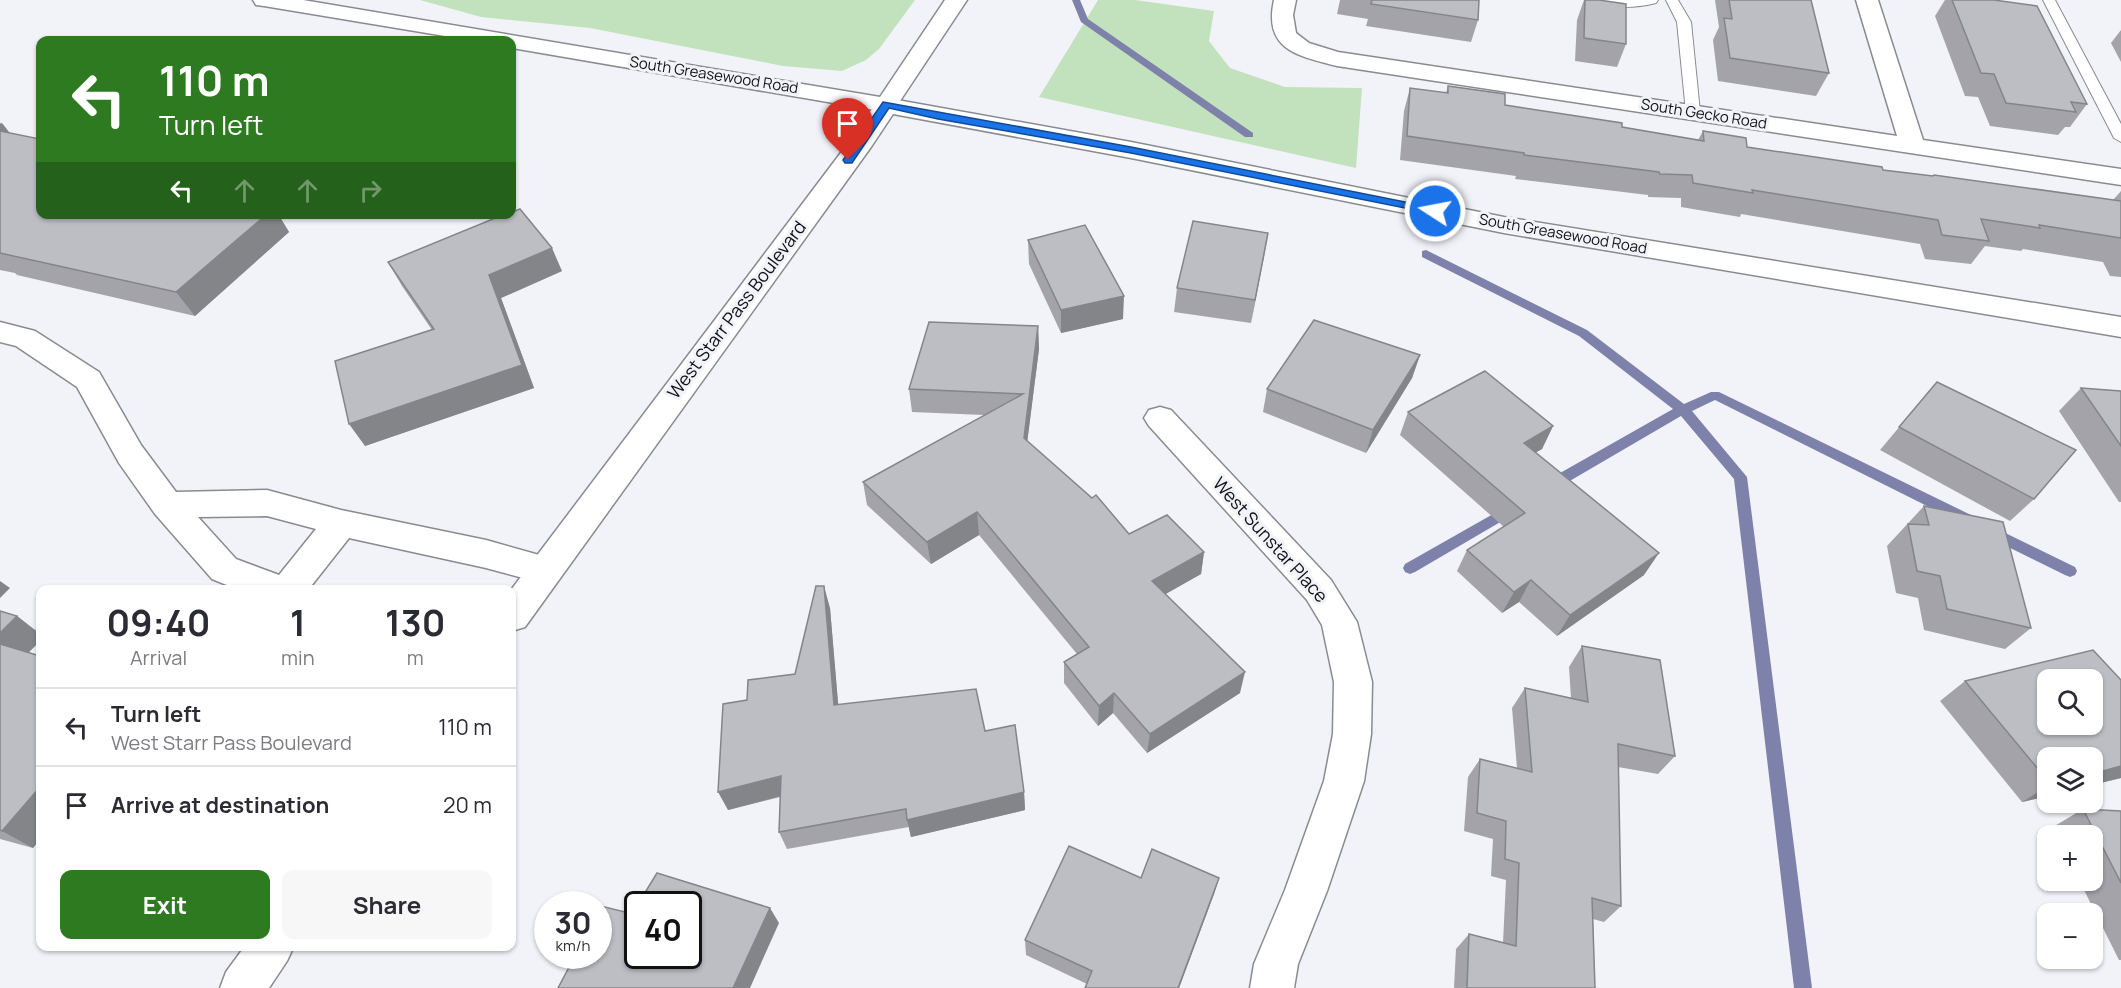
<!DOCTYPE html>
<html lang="en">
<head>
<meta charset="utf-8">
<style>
	:root { --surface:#fff; --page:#f7f7f7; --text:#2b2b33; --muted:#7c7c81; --line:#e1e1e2; --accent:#2e7a21 }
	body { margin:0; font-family:Manrope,sans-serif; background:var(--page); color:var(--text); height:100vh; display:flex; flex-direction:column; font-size:22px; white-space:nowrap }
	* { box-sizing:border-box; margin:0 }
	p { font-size:20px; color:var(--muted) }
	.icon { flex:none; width:33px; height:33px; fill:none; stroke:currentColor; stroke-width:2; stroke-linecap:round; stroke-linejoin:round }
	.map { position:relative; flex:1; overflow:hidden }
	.side { position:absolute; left:36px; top:585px; width:480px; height:366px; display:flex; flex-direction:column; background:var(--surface); border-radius:12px; box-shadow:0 2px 4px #0004 }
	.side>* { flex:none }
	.top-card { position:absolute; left:36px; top:36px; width:480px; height:183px; border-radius:12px; box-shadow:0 2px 4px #0004; background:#2e7a21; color:#fff; overflow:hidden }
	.fabs { position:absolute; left:2037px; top:669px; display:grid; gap:12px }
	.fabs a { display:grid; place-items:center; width:66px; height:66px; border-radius:12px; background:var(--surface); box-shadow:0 2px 4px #0004; font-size:30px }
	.speed { position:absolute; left:534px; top:891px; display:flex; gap:12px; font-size:30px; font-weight:700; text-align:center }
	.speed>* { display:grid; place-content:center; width:78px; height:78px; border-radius:50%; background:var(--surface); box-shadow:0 2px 4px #0004; line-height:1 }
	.speed small { font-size:15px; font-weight:400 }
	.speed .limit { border:3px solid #111; border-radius:9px; background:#fff; color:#111 }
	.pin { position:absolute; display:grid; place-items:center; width:51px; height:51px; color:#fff; margin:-62px -26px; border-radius:50% 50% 50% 0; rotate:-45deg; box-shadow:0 0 6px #0007 }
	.pin .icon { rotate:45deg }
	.me { position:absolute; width:66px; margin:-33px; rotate:281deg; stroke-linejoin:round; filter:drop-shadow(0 0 4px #0008) }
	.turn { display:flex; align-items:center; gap:21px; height:126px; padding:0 24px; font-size:27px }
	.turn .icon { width:78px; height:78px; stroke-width:2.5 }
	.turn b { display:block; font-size:42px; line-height:51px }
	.lanes { display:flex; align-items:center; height:57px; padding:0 24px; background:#0003; justify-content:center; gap:30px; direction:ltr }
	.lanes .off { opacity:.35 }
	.eta { display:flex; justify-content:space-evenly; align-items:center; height:102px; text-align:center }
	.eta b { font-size:36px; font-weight:700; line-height:42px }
	.cta { display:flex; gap:12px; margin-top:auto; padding:12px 24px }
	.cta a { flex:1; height:69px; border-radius:12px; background:var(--accent); color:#fff; font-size:24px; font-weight:700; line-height:69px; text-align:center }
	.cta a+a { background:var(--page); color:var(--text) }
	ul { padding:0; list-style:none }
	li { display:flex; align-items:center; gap:18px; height:78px; padding:0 24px; border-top:2px solid var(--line) }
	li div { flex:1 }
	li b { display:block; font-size:22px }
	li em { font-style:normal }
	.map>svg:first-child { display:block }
	.green { fill:#c2e2bd }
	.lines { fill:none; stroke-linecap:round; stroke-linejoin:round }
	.stream { fill:#7e82aa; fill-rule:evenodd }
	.service-casing { stroke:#8a8b90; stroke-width:2 }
	.minor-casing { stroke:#8a8b90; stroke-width:3 }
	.tertiary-casing { stroke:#8a8b90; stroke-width:3 }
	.secondary-casing { stroke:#8a8b90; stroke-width:3 }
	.service { fill:#fff; fill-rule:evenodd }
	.minor { fill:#fff; fill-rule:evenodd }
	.tertiary { fill:#fff; fill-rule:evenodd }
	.secondary { fill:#fff; fill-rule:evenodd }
	.wall { fill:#a3a3a9 }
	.shaded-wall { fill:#848589 }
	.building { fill:#bdbec4; stroke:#848589; stroke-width:1.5; fill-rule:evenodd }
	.route { fill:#1a73e8; stroke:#114b97; stroke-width:1.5 }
	.labels { text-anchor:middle; stroke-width:6; stroke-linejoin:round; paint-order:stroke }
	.far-street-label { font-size:15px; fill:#111114; stroke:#f2f3f9 }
	.street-label { font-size:18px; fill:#111114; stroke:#f2f3f9 }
</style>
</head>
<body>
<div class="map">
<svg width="2121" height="988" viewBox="0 0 2121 988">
	<rect width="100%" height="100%" fill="#f2f3f9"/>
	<g class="green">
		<polygon points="420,0 915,0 879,49 866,60 842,71 783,66 590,28 481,17"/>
		<polygon points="1098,0 1135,0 1214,11 1209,41 1230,68 1285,87 1362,88 1356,168 1039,97"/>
	</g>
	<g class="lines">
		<g class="stream">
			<polygon points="1072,0 1080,0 1088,19 1253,133 1253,137 1245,137 1081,22"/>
			<polygon points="1426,250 1587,330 1684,404 1711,392 1719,392 1971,515 1973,519 1971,523 1961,523 1715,400 1692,411 1747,477 1812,988 1794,988 1734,479 1681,416 1556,489 1546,489 1544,485 1546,481 1673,409 1579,336 1422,257 1422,251"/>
			<polygon points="1509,505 1514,506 1516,510 1514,514 1415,572 1410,574 1405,572 1403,568 1405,564"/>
			<polygon points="1991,526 2075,567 2077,571 2075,575 2070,577 2065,575 1986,536 1984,532 1986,528"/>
		</g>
		<defs>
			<g id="service">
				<path d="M1595,0H1658L1656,3C1641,7 1608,11 1595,0Z"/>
				<polygon points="1666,0 1678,0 1691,22 1700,112 1698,115 1688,115 1686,112 1677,22"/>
				<polygon points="2043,0 2055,0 2121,124 2121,142 2114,138"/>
			</g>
			<g id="minor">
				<path d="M1274,0H1296L1293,15L1296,33L1309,43L1338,52L1897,136L1856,0H1878L1923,140L2121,169V185L1337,66C1298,56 1263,50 1274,0Z"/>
				<path d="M0,322L35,331L99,372L141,445L176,492L267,490L341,510L486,540L557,560L562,570L557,580L545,584L486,568L349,538L308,590H239L212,579L155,514L119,463L77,387L16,346L0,342ZM267,516L316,529L279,575L236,559L198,517Z"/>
				<polygon points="1160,407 1171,410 1331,580 1357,622 1372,682 1371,734 1364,781 1327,891 1298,964 1294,988 1250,988 1254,964 1285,890 1324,781 1333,734 1334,682 1322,625 1307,600 1149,426 1144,418 1149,410"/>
			</g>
			<g id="tertiary">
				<polygon points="886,98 1131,142 1504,217 2121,317 2121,337 1504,233 1131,158 893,114 871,147 525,627 512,631 511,590 852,138 878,100"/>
				<polygon points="245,946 294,946 287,961 269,988 220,988 226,972"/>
			</g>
			<polygon id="secondary" points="253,0 303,0 880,97 945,0 967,0 894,110 886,112 512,48 512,40 469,40 264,6 256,5"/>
		</defs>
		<use href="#service" class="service-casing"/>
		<use href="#minor" class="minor-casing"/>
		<use href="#tertiary" class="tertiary-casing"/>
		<use href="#secondary" class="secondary-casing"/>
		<use href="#service" class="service"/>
		<use href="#minor" class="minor"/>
		<use href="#tertiary" class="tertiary"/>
		<use href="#secondary" class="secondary"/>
	</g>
	<g class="wall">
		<polygon points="1340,0 1479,0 1478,20 1471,42 1366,26 1368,19 1337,14"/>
		<polygon points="1584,0 1599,0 1626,44 1617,67 1575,61 1577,20"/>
		<polygon points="1715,0 1811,0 1829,73 1816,96 1718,81 1713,40 1719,27"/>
		<polygon points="1945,0 1952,0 2087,104 2070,127 2065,127 2058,135 1990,126 1978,97 1965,96 1935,16"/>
		<polygon points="2121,30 2121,62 2111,43"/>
		<polygon points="1448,86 1505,105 1622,127 1698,140 1703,131 1747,147 1883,170 1932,176 1934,175 2113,200 2121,191 2121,277 2110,276 2103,262 2023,249 2021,251 1985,246 1971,264 1925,259 1920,244 1741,214 1740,217 1681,207 1681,198 1648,197 1648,195 1515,179 1516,176 1400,160 1404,111 1410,88 1446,93"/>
		<polygon points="0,122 40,214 278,214 289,232 195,316 17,275 15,273 0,270"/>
		<polygon points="1268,233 1251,323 1174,312 1177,288"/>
		<polygon points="1028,240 1123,319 1061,333 1029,264"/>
		<polygon points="388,262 562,271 501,298 534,388 365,446 432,330 402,286"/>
		<polygon points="1038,326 1039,349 1027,441 1129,534 1204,552 1201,574 1165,594 1240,693 1147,753 1113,713 1098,726 1064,683 1064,662 1077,654 979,535 931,564 867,505 863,482 984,415 912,412 909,389"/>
		<polygon points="1420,355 1412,378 1366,453 1263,412 1267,389"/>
		<polygon points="1937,382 2034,499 2010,521 1880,450"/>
		<polygon points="2081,388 2121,391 2121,502 2119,502 2059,411"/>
		<polygon points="1408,412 1553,426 1542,449 1536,452 1644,575 1557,636 1519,602 1502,613 1457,571 1467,550 1504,527 1400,435"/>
		<polygon points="1924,506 2031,628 2005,649 1924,630 1918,598 1896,593 1887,546"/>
		<polygon points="830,608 838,705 985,731 1024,792 1025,810 911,837 909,827 787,849 779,832 780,797 728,810 795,674"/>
		<polygon points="0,611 17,616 40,634 40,641 29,652 40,656 40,839 33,848 0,839"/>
		<polygon points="1582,646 1675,756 1658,774 1618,767 1621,906 1604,922 1593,919 1595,988 1454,988 1456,949 1469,934 1503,943 1506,880 1491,876 1493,839 1464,831 1468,777 1480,759 1517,768 1512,708 1525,688 1571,698 1569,667"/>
		<polygon points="2121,680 2121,778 2092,785 2048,758 2048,796 2022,802 1940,701 1965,681"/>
		<polygon points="2083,809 2121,811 2121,960 2119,960 2079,880 2092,880 2092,836 2057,836 2053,827"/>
		<polygon points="1141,878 1219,878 1214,894 1179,988 1085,988 1087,984 1026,955 1025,940"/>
	</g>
	<g class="shaded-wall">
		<polygon points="2,123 20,146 0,139 0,124"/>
		<polygon points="267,214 278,214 289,232 195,316 176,292"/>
		<polygon points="1268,233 1264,257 1251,323 1255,300"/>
		<polygon points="552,248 562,271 501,298 534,388 365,446 349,424 489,275"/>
		<polygon points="1124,296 1123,319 1061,333 1061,310"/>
		<polygon points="1038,326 1039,349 1025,460 1024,438"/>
		<polygon points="1420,355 1412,378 1366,453 1373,430"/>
		<polygon points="1553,426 1542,449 1514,465 1524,443"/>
		<polygon points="977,512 979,535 931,564 927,542"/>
		<polygon points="1204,552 1201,574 1150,603 1152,581"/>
		<polygon points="1659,553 1644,575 1557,636 1570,615"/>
		<polygon points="1531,580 1519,602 1502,613 1514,592"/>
		<polygon points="0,581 10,588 0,598"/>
		<polygon points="824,586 830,608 840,725 834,705"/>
		<polygon points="17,616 40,634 40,641 19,662 0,648 0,633"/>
		<polygon points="1245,672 1240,693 1147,753 1150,734"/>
		<polygon points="1114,693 1113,713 1098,726 1099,706"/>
		<polygon points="2121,766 2121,778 2092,785 2092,774"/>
		<polygon points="781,776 789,794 728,810 718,792"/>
		<polygon points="2048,786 2048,796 2022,802"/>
		<polygon points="40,787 40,839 33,848 2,831"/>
		<polygon points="1024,792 1025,810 911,837 907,820"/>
		<polygon points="1219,878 1214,894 1179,988 1178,988"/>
		<polygon points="770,908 779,923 750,988 733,988"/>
	</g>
	<g class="building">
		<polygon points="1372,0 1479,0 1478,20 1371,4"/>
		<polygon points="1585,0 1599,0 1626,4 1626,44 1584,38"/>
		<polygon points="1729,0 1811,0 1829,73 1730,58 1724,18 1732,19"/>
		<polygon points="1952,0 1994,0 2037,6 2087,104 2071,102 2076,112 2006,103 1994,74 1981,73"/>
		<polygon points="1448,86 1505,94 1505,105 1622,123 1622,127 1704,141 1703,131 1746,138 1747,147 1882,167 1883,170 1933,176 1934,175 2121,201 2121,238 2039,225 2040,228 1981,219 1989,241 1942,235 1938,220 1752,190 1753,193 1693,183 1692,175 1660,174 1659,172 1524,155 1524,153 1407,136 1410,88 1448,93"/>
		<polygon points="0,131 40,139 40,214 267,214 176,292 0,253"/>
		<polygon points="520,209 552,248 489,275 522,365 349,424 335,361 434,329 388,262 505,214 512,214 512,212"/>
		<polygon points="1193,221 1268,233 1255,300 1177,288"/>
		<polygon points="1085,225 1124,296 1061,310 1028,240"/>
		<polygon points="1314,320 1420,355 1373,430 1267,389"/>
		<polygon points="929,322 1038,326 1024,438 1092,498 1096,495 1129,534 1167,515 1204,552 1152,581 1245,672 1150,734 1114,693 1099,706 1064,662 1089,647 977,512 927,542 863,482 1023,394 909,389"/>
		<polygon points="1485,371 1553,426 1524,443 1659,553 1570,615 1531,580 1514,592 1467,550 1525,513 1408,412"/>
		<polygon points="1937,382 2076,450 2034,499 1899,427"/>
		<polygon points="2081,388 2121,391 2121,446"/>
		<polygon points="1924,506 2003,522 2031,628 1947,609 1940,576 1917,571 1908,524 1929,525"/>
		<polygon points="816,586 824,586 834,705 976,689 985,731 1015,725 1024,792 907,820 906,809 779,832 781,776 718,792 723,704 747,700 748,680 795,674"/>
		<polygon points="0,611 17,616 0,633"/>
		<polygon points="0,644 40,656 40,787 2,831 0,830"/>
		<polygon points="1582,646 1660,660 1675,756 1618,744 1621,906 1592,898 1595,988 1467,988 1469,934 1516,946 1519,863 1505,859 1506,821 1477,813 1480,759 1532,772 1525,688 1588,702"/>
		<path d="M2093,650L2121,680V766L2092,774V758H2048V781L1965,681ZM2048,680H2092V724H2048Z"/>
		<polygon points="2083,809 2121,811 2121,883"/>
		<polygon points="1069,846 1141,878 1152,849 1219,878 1178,988 1085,988 1092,971 1025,940"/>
		<polygon points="657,873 770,908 733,988 558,988 575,956 598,956 598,911 601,906 633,914 638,906 638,956 688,956 688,904 638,904"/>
	</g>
	<polygon class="route" points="883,102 1131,147 1435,208 1440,211 1435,214 1131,153 938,119 889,108 852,163 845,163 843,160"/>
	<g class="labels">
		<g class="far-street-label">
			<text transform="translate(714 75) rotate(9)" y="5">South Greasewood Road</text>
			<text transform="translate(1704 114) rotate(9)" y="5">South Gecko Road</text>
			<text transform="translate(1563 234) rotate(10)" y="5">South Greasewood Road</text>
		</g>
		<g class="street-label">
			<text transform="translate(737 310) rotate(-53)" y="6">West Starr Pass Boulevard</text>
			<text transform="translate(1270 540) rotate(48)" y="6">West Sunstar Place</text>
		</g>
	</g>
</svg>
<div class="fabs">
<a><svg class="icon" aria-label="search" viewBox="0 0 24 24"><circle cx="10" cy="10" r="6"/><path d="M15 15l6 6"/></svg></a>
<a><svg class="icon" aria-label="layers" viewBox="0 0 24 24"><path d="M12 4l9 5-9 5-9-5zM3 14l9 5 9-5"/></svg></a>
<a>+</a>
<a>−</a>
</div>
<div class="speed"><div>30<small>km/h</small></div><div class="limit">40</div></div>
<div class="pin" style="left:848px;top:160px;background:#d93025"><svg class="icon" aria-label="arrive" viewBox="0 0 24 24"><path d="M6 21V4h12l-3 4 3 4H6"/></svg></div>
<svg class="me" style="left:1435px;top:211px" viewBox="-20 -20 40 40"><circle r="17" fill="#1a73e8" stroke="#fff" stroke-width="3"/><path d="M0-11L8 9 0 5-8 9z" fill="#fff"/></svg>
<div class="top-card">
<div class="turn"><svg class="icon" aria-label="left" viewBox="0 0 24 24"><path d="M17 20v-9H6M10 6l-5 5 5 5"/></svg><div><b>110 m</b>Turn left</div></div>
<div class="lanes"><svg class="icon" aria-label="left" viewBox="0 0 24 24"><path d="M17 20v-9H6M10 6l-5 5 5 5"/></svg><svg class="icon off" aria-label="ahead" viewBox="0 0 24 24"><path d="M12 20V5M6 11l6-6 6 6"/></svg><svg class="icon off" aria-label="ahead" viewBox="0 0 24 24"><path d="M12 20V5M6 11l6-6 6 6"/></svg><svg class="icon off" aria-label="right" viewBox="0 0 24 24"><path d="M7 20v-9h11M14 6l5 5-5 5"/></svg></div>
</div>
<section class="side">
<div class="eta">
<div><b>09:40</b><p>Arrival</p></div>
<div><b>1</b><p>min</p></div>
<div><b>130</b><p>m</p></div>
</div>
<ul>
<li><svg class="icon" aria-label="left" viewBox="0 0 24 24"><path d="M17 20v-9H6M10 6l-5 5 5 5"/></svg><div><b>Turn left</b><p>West Starr Pass Boulevard</p></div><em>110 m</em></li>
<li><svg class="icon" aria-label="arrive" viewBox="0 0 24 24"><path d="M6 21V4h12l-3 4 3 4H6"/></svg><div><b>Arrive at destination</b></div><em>20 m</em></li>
</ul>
<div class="cta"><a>Exit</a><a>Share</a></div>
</section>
</div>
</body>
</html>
